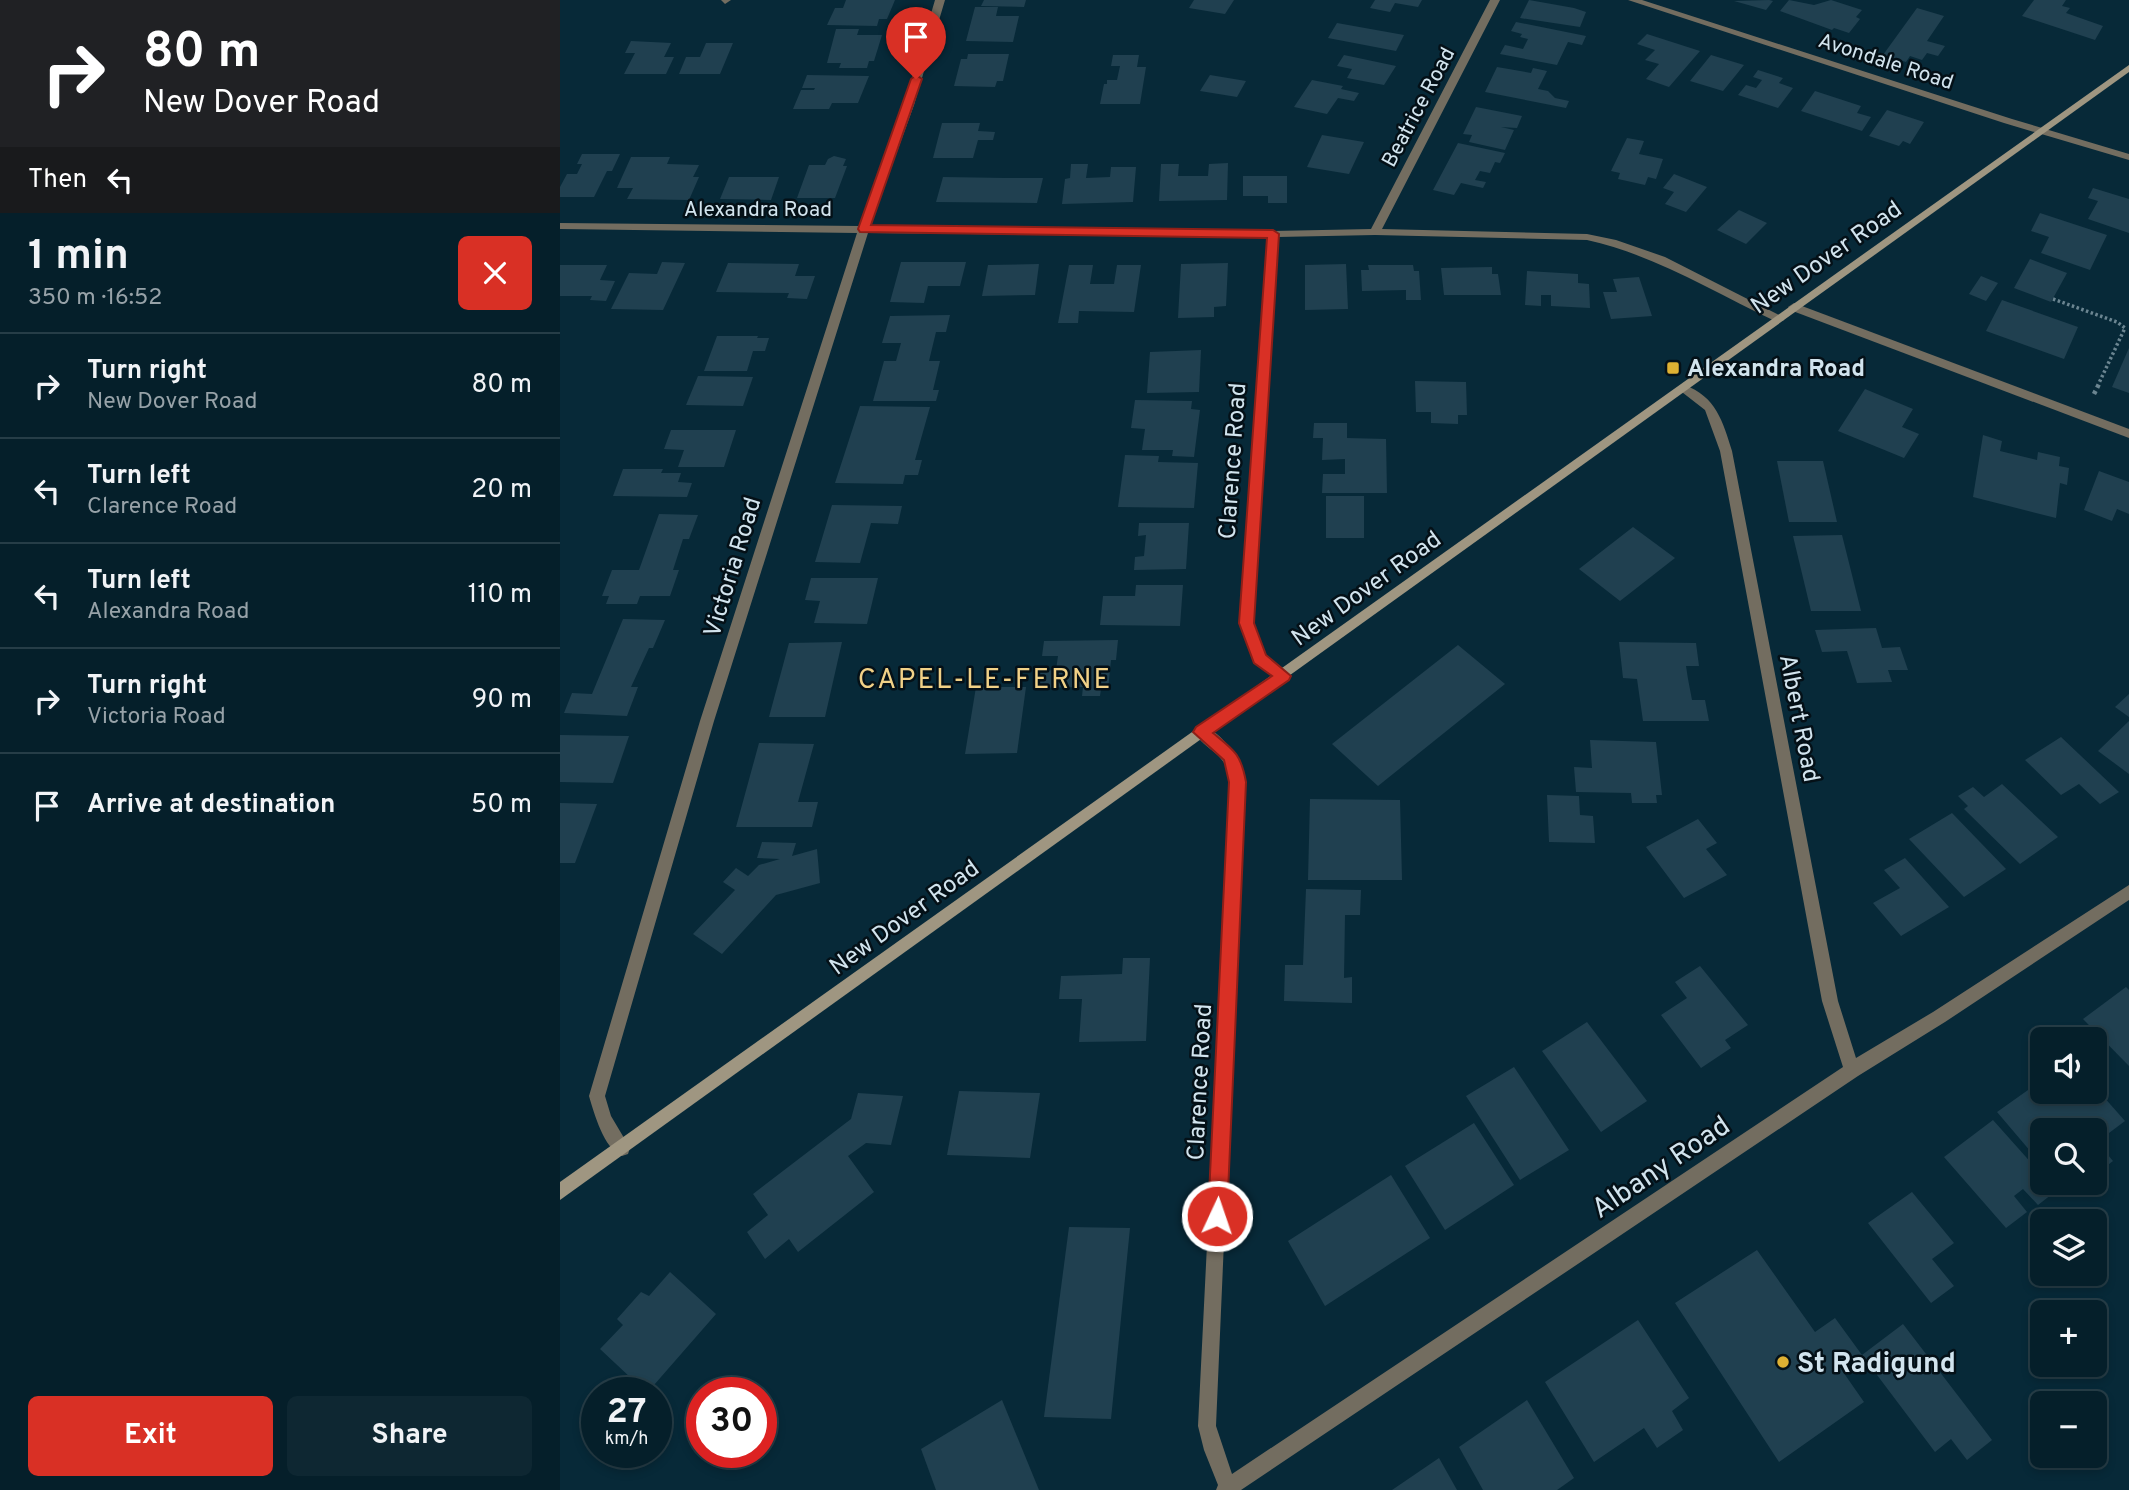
<!DOCTYPE html>
<html lang="en">
<head>
<meta charset="utf-8">
<style>
	:root { --surface:#051f2a; --page:#0e2732; --text:#f1f3f6; --muted:#97a2a8; --line:#263d47; --accent:#d93025 }
	body { margin:0; font-family:Overpass,sans-serif; background:var(--page); color:var(--text); height:100vh; display:flex; flex-direction:column; font-size:26px; white-space:nowrap }
	* { box-sizing:border-box; margin:0 }
	p { font-size:23px; color:var(--muted) }
	.icon { flex:none; width:38px; height:38px; fill:none; stroke:currentColor; stroke-width:2; stroke-linecap:round; stroke-linejoin:round }
	.map { position:relative; flex:1; overflow:hidden }
	.panel { display:flex; flex-direction:column; background:var(--surface); width:560px }
	.panel>* { flex:none }
	.banner { background:#202124; color:#fff; overflow:hidden }
	.buttons { position:absolute; left:1470px; top:1027px; display:grid; gap:14px }
	.buttons a { display:grid; place-items:center; width:77px; height:77px; border-radius:10px; background:var(--surface); box-shadow:0 4px 10px #0003,0 0 0 2px var(--line); font-size:35px }
	.speed { position:absolute; left:21px; top:1377px; display:flex; gap:14px; font-size:35px; font-weight:700; text-align:center }
	.speed>* { display:grid; place-content:center; width:91px; height:91px; border-radius:50%; background:var(--surface); box-shadow:0 4px 10px #0003,0 0 0 2px var(--line); line-height:1 }
	.speed small { font-size:18px; font-weight:400 }
	.speed .limit { border:10px solid #d22; background:#fff; color:#111 }
	.pin { position:absolute; display:grid; place-items:center; width:60px; height:60px; color:#fff; margin:-72px -30px; border-radius:50% 50% 50% 0; rotate:-45deg; box-shadow:0 0 7px #0007 }
	.pin .icon { rotate:45deg }
	.me { position:absolute; width:77px; margin:-38px; rotate:3deg; stroke-linejoin:round; filter:drop-shadow(0 0 5px #0008) }
	.turn { display:flex; align-items:center; gap:24px; height:147px; padding:0 28px; font-size:32px }
	.turn .icon { width:91px; height:91px; stroke-width:2.5 }
	.turn b { display:block; font-size:49px; line-height:60px }
	.then { display:flex; align-items:center; height:66px; padding:0 28px; background:#0003; gap:14px; font-size:26px }
	.round { display:grid; place-items:center; flex:none; width:74px; height:74px; border-radius:10px; background:var(--page) }
	.headline { display:flex; align-items:center; justify-content:space-between; height:119px; padding:0 28px }
	h1 { font-size:42px; font-weight:700; line-height:52px }
	.action { display:flex; gap:14px; margin-top:auto; padding:14px 28px }
	.action a { flex:1; height:80px; border-radius:10px; background:var(--accent); color:#fff; font-size:28px; font-weight:700; line-height:80px; text-align:center }
	.action a+a { background:var(--page); color:var(--text) }
	ul { padding:0; list-style:none }
	li { display:flex; align-items:center; gap:21px; height:105px; padding:0 28px; border-top:2px solid var(--line) }
	li div { flex:1 }
	li b { display:block; font-size:26px }
	li em { font-style:normal }
	main { display:flex; flex:1; min-height:0 }
	.map>svg:first-child { display:block }
	.building { fill:#204050 }
	.lines { fill:none; stroke-linecap:round; stroke-linejoin:round }
	.path-far1 { stroke:#6b8591; stroke-width:3.5; stroke-dasharray:2.5 2.5; stroke-linecap:butt }
	.path { stroke:#6b8591; stroke-width:4.5; stroke-dasharray:3.5 3.5; stroke-linecap:butt }
	.service { fill:#736d60; fill-rule:evenodd }
	.minor { fill:#736d60; fill-rule:evenodd }
	.secondary { fill:#9f9681; fill-rule:evenodd }
	.route { fill:#d93025; stroke:#8d1f18; stroke-width:2 }
	.poi-dot { fill:#deb133; stroke:#041017; stroke-width:2.5 }
	.labels { text-anchor:middle; stroke-width:5; stroke-linejoin:round; paint-order:stroke }
	.far-street-label { font-size:21px; fill:#d2e4ee; stroke:#041017 }
	.street-label { font-size:24px; fill:#d2e4ee; stroke:#041017 }
	.poi-label { font-size:24px; font-weight:bold; fill:#d2e4ee; stroke:#041017; text-anchor:start }
	.quarter-label { font-size:28px; letter-spacing:2px; fill:#f1d187; stroke:#041017 }
	.near-street-label { font-size:28px; fill:#d2e4ee; stroke:#041017 }
	.near-poi-label { font-size:28px; font-weight:bold; fill:#d2e4ee; stroke:#041017; text-anchor:start }
</style>
</head>
<body>
<main>
<section class="panel">
<div class="banner">
<div class="turn"><svg class="icon" aria-label="right" viewBox="0 0 24 24"><path d="M7 20v-9h11M14 6l5 5-5 5"/></svg><div><b>80 m</b>New Dover Road</div></div>
<div class="then">Then<svg class="icon" aria-label="left" viewBox="0 0 24 24"><path d="M17 20v-9H6M10 6l-5 5 5 5"/></svg></div>
</div>
<div class="headline"><div><h1>1 min</h1><p>350 m · 16:52</p></div><a class="round" style="background:#d93025;color:#fff"><svg class="icon" aria-label="close" viewBox="0 0 24 24"><path d="M6 6l12 12M18 6L6 18"/></svg></a></div>
<ul>
<li><svg class="icon" aria-label="right" viewBox="0 0 24 24"><path d="M7 20v-9h11M14 6l5 5-5 5"/></svg><div><b>Turn right</b><p>New Dover Road</p></div><em>80 m</em></li>
<li><svg class="icon" aria-label="left" viewBox="0 0 24 24"><path d="M17 20v-9H6M10 6l-5 5 5 5"/></svg><div><b>Turn left</b><p>Clarence Road</p></div><em>20 m</em></li>
<li><svg class="icon" aria-label="left" viewBox="0 0 24 24"><path d="M17 20v-9H6M10 6l-5 5 5 5"/></svg><div><b>Turn left</b><p>Alexandra Road</p></div><em>110 m</em></li>
<li><svg class="icon" aria-label="right" viewBox="0 0 24 24"><path d="M7 20v-9h11M14 6l5 5-5 5"/></svg><div><b>Turn right</b><p>Victoria Road</p></div><em>90 m</em></li>
<li><svg class="icon" aria-label="arrive" viewBox="0 0 24 24"><path d="M6 21V4h12l-3 4 3 4H6"/></svg><div><b>Arrive at destination</b></div><em>50 m</em></li>
</ul>
<div class="action"><a>Exit</a><a>Share</a></div>
</section>
<div class="map">
<svg width="1569" height="1490" viewBox="0 0 1569 1490">
	<rect width="100%" height="100%" fill="#072938"/>
	<g class="building">
		<polygon points="286,0 335,0 327,19 319,19 317,26 267,25 275,8 283,8"/>
		<polygon points="424,0 466,0 464,7 421,6"/>
		<polygon points="634,0 674,0 665,14 629,8"/>
		<polygon points="815,0 862,0 858,7 835,3 830,12 810,8"/>
		<polygon points="969,0 1014,8 1026,12 1020,27 960,18"/>
		<polygon points="1209,0 1213,1 1206,10 1174,1"/>
		<polygon points="1229,0 1254,5 1271,0 1302,10 1296,17 1300,19 1289,33 1274,28 1272,30 1220,11"/>
		<polygon points="1474,0 1506,0 1502,6 1510,8 1506,13 1543,26 1535,40 1462,16"/>
		<polygon points="415,7 438,7 436,16 459,16 453,42 406,41"/>
		<polygon points="1357,8 1384,16 1367,41 1385,46 1378,56 1367,53 1362,60 1350,56 1346,62 1323,55"/>
		<polygon points="956,22 1026,36 1022,45 1008,42 997,65 940,54 945,45 963,49 968,39 960,37 962,34 951,31"/>
		<polygon points="777,23 844,35 836,51 768,38"/>
		<polygon points="276,29 299,29 297,35 322,35 314,61 309,61 307,68 279,68 281,63 267,63"/>
		<polygon points="1087,34 1140,51 1109,87 1086,79 1099,64 1085,60 1095,50 1077,44"/>
		<polygon points="71,41 111,43 104,57 114,57 106,74 64,74 75,53 65,53"/>
		<polygon points="146,43 173,43 160,74 119,74 126,57 140,57"/>
		<polygon points="408,54 449,54 443,81 437,81 435,87 394,86 401,59 407,59"/>
		<polygon points="553,55 579,55 577,67 586,67 580,104 540,104 544,84 547,84 547,80 557,80 560,66 551,66"/>
		<polygon points="784,55 836,66 824,85 787,78 792,69 777,66"/>
		<polygon points="1151,55 1184,65 1163,91 1130,81"/>
		<polygon points="937,67 971,73 973,68 987,71 978,89 988,91 995,98 1009,101 1006,108 925,92"/>
		<polygon points="1198,70 1223,78 1219,83 1233,88 1218,108 1178,95 1186,85 1196,88 1202,80 1193,77"/>
		<polygon points="247,75 309,76 298,103 272,103 269,109 233,109 241,90 254,90 255,88 242,88"/>
		<polygon points="650,75 686,81 677,97 640,91"/>
		<polygon points="752,80 783,86 781,89 799,93 794,101 778,98 767,114 734,107"/>
		<polygon points="1255,91 1301,106 1297,113 1311,117 1302,131 1241,111"/>
		<polygon points="916,107 962,116 957,128 941,127 954,130 945,150 909,142 912,135 903,134"/>
		<polygon points="1327,110 1364,122 1350,144 1343,141 1339,146 1309,136"/>
		<polygon points="382,123 420,123 418,131 435,132 433,140 418,140 413,158 373,158"/>
		<polygon points="762,135 804,142 789,174 747,167"/>
		<polygon points="1067,138 1084,141 1079,154 1103,159 1096,179 1088,177 1085,185 1058,179 1060,173 1051,171"/>
		<polygon points="898,143 945,153 940,163 935,162 930,173 920,171 915,180 926,182 923,188 901,183 894,195 873,190"/>
		<polygon points="22,154 60,154 52,171 47,171 34,197 0,197 0,187 7,174 17,174 22,164 17,164"/>
		<polygon points="274,156 286,159 283,166 287,166 275,198 237,198 249,165 265,165 268,159"/>
		<polygon points="71,157 110,157 107,164 139,165 133,177 139,177 129,200 67,199 73,188 57,188"/>
		<polygon points="668,163 667,200 599,201 601,164 619,164 618,176 648,176 649,164"/>
		<polygon points="511,164 528,164 526,178 550,177 551,167 576,167 573,202 502,204 505,179 510,178"/>
		<polygon points="1114,174 1147,187 1126,212 1105,204 1114,192 1103,188"/>
		<polygon points="683,176 727,176 727,203 708,203 708,196 683,196"/>
		<polygon points="169,177 219,177 211,200 160,199"/>
		<polygon points="383,177 446,178 483,178 477,203 376,202"/>
		<polygon points="1533,188 1569,199 1569,233 1528,219 1538,201 1528,198"/>
		<polygon points="1179,210 1207,223 1186,244 1157,230"/>
		<polygon points="1480,213 1547,235 1530,270 1481,253 1489,237 1471,231"/>
		<polygon points="1470,259 1507,273 1491,302 1454,288"/>
		<polygon points="102,262 125,263 103,310 51,309 69,273 97,274"/>
		<polygon points="341,262 406,262 400,286 368,286 364,303 330,302"/>
		<polygon points="168,263 239,264 235,276 255,276 247,299 227,298 229,293 156,292"/>
		<polygon points="668,263 666,306 654,307 654,317 618,318 621,264"/>
		<polygon points="479,264 475,295 422,296 428,265"/>
		<polygon points="786,264 788,309 745,310 745,265"/>
		<polygon points="0,265 47,265 40,280 55,281 46,301 30,300 32,296 0,296"/>
		<polygon points="509,265 533,265 530,284 554,284 557,265 581,265 574,312 519,311 518,323 498,323"/>
		<polygon points="808,265 853,265 854,271 859,271 861,300 846,300 846,290 802,291 801,270 809,270"/>
		<polygon points="932,267 932,274 938,274 941,295 884,295 881,268"/>
		<polygon points="967,271 1018,274 1018,283 1029,284 1030,308 991,306 991,295 981,295 981,306 965,305"/>
		<polygon points="1421,276 1438,283 1426,301 1409,294"/>
		<polygon points="1079,277 1092,316 1051,319 1043,292 1057,292 1053,279"/>
		<polygon points="1442,300 1518,327 1504,359 1426,331"/>
		<polygon points="390,315 386,332 376,332 369,361 380,361 373,390 379,390 376,401 313,401 324,361 336,361 341,343 322,343 330,316"/>
		<polygon points="157,336 198,336 197,338 209,338 205,351 193,351 187,371 144,371"/>
		<polygon points="1569,348 1569,393 1552,387"/>
		<polygon points="641,350 639,392 587,393 590,352"/>
		<polygon points="138,376 193,377 183,406 126,405"/>
		<polygon points="855,381 906,382 907,415 898,415 898,424 871,423 871,412 856,412"/>
		<polygon points="1305,389 1353,409 1342,427 1359,434 1344,458 1278,431"/>
		<polygon points="575,400 632,401 631,409 640,410 634,457 612,456 613,450 582,450 585,429 571,428"/>
		<polygon points="300,406 370,407 355,460 362,460 358,475 345,475 343,484 275,483"/>
		<polygon points="754,423 787,423 787,438 826,439 827,493 762,493 763,474 785,474 785,459 762,460 763,438 753,438"/>
		<polygon points="111,430 176,430 164,467 118,467 124,450 104,449"/>
		<polygon points="1423,435 1442,441 1440,451 1477,460 1478,452 1500,457 1499,466 1509,468 1507,485 1500,483 1496,518 1413,497"/>
		<polygon points="565,455 599,456 598,462 638,463 634,508 558,507"/>
		<polygon points="1217,461 1263,461 1277,522 1229,522"/>
		<polygon points="63,469 103,469 101,473 121,473 118,482 132,483 127,497 53,496"/>
		<polygon points="1539,471 1569,482 1569,514 1557,509 1552,521 1524,510"/>
		<rect x="766" y="496" width="38" height="42"/>
		<polygon points="272,505 342,506 338,524 311,523 300,563 255,562"/>
		<polygon points="99,514 138,515 129,539 123,539 113,570 119,570 110,596 80,596 77,604 46,604 49,596 42,596 52,570 79,570"/>
		<polygon points="579,523 629,523 626,569 574,570 575,557 584,556 586,535 578,536"/>
		<polygon points="1073,527 1115,558 1060,601 1019,569"/>
		<polygon points="1282,535 1301,611 1251,611 1233,536"/>
		<polygon points="251,578 318,578 307,624 254,623 260,601 245,600"/>
		<polygon points="576,585 623,585 620,626 540,625 543,596 575,596"/>
		<polygon points="63,619 105,620 93,648 89,648 71,687 78,687 67,716 4,713 12,693 32,694"/>
		<polygon points="1316,628 1322,648 1340,647 1348,670 1328,670 1332,682 1297,683 1287,651 1262,652 1255,630"/>
		<polygon points="558,640 556,660 551,660 548,690 541,689 540,696 522,696 523,687 475,688 478,671 496,670 498,656 482,656 484,641"/>
		<polygon points="282,642 265,717 209,717 229,643"/>
		<polygon points="1059,642 1136,643 1139,666 1126,666 1128,679 1132,700 1145,700 1149,721 1083,721 1077,679 1063,678"/>
		<polygon points="898,645 945,684 818,786 772,744"/>
		<polygon points="416,687 466,687 457,753 405,754"/>
		<polygon points="1569,694 1569,717 1555,707"/>
		<polygon points="1569,721 1569,774 1538,751"/>
		<polygon points="0,735 69,736 53,783 0,782"/>
		<polygon points="1501,737 1559,792 1540,804 1519,784 1501,795 1465,760"/>
		<polygon points="1030,740 1096,742 1102,795 1096,795 1097,803 1072,803 1071,793 1016,792 1014,767 1032,768"/>
		<polygon points="199,743 254,744 238,802 258,802 252,827 176,827"/>
		<polygon points="1442,784 1498,837 1460,864 1404,809 1408,806 1398,796 1413,787 1424,797"/>
		<polygon points="987,795 1019,796 1020,815 1033,816 1035,843 989,842"/>
		<polygon points="750,799 840,800 842,880 748,880"/>
		<polygon points="0,803 37,804 15,863 0,863"/>
		<polygon points="1392,813 1446,869 1404,897 1349,839"/>
		<polygon points="1138,819 1157,843 1146,849 1167,875 1124,898 1086,847"/>
		<polygon points="202,842 236,843 232,856 257,849 260,883 216,895 162,954 133,934 175,890 163,882 176,868 188,876 199,865 220,859 197,858"/>
		<polygon points="1345,858 1389,907 1341,936 1313,903 1340,888 1324,870"/>
		<polygon points="746,889 801,890 800,915 785,915 784,978 792,977 792,1003 724,1001 725,965 743,965"/>
		<polygon points="563,958 590,958 586,1041 519,1042 522,999 499,999 501,976 562,974"/>
		<polygon points="1140,966 1188,1025 1165,1040 1171,1048 1141,1068 1101,1015 1127,998 1115,982"/>
		<polygon points="1566,987 1569,990 1569,1066 1523,1019"/>
		<polygon points="1027,1022 1087,1101 1041,1132 982,1051"/>
		<polygon points="954,1067 1009,1150 960,1180 906,1096"/>
		<polygon points="1482,1080 1482,1092 1535,1092 1535,1087 1565,1121 1537,1142 1553,1161 1535,1175 1535,1130 1482,1130 1482,1165 1437,1112"/>
		<polygon points="399,1091 480,1093 470,1158 387,1155"/>
		<polygon points="298,1093 343,1096 331,1145 306,1143 288,1156 314,1192 238,1252 229,1239 205,1259 187,1232 208,1215 193,1194 291,1119"/>
		<polygon points="1433,1120 1482,1175 1482,1183 1489,1183 1496,1191 1478,1205 1463,1189 1454,1196 1467,1212 1446,1228 1384,1157"/>
		<polygon points="914,1123 954,1185 885,1230 845,1166"/>
		<polygon points="831,1175 870,1238 765,1306 728,1241"/>
		<polygon points="1352,1192 1394,1243 1372,1259 1394,1286 1371,1303 1308,1223"/>
		<polygon points="509,1227 570,1228 551,1419 484,1417"/>
		<polygon points="1197,1250 1255,1332 1275,1318 1302,1355 1281,1369 1304,1402 1219,1462 1115,1303"/>
		<polygon points="110,1272 156,1314 87,1393 40,1349 63,1325 57,1319 81,1292 89,1296"/>
		<polygon points="1078,1320 1129,1398 1112,1411 1123,1430 1097,1448 1084,1428 1034,1462 985,1382"/>
		<polygon points="1343,1324 1432,1440 1407,1460 1391,1439 1375,1452 1302,1355"/>
		<polygon points="442,1400 479,1490 376,1490 361,1449"/>
		<polygon points="967,1400 1014,1478 997,1490 923,1490 899,1447"/>
		<polygon points="879,1458 897,1490 832,1490"/>
	</g>
	<g class="lines">
		<polyline class="path-far1" points="1493,299 1557,322 1565,328 1539,383"/>
		<polyline class="path" points="1534,394 1540,382"/>
		<polygon class="service" points="161,0 171,0 165,4"/>
		<g class="minor">
			<path d="M375,0H385L354,105L310,226L713,231L811,229L930,0H940L822,229L1027,234L1056,240L1105,257L1225,318L1223,321H1215C1153,292 1095,255 1027,240L815,235L718,237L693,623L705,656L729,672L731,676L729,680L724,682L695,663L679,623L707,237L308,233L154,721L45,1096L51,1116L70,1148L68,1154L62,1156C44,1149 34,1113 29,1096L140,721L297,233L0,229V223L300,226L344,105Z"/>
			<polygon points="1068,0 1082,0 1452,119 1569,154 1569,160 1444,123"/>
			<polygon points="1234,303 1569,429 1569,438 1230,310 1228,307"/>
			<path d="M1124,385C1156,396 1163,422 1172,451L1278,1001L1296,1058L1373,1012L1569,885V900L1385,1022L1298,1076L681,1490H656L658,1485L644,1450L638,1426L670,781C666,751 647,753 634,732L636,728C659,722 681,762 684,781L656,1426L672,1474L1283,1067L1262,1001L1160,451L1145,410L1118,389Z"/>
		</g>
		<polygon class="secondary" points="1569,65 1569,72 0,1200 0,1182"/>
	</g>
	<path class="route" d="M356,75L362,79L311,225L713,230L719,234L694,623L706,655L731,676L729,680L653,733C674,750 681,754 686,782L667,1216L664,1223L657,1226L650,1223L648,1216L669,782L664,760L633,732L636,727L712,676L694,663L679,623L707,238L300,232L298,229L351,79Z"/>
	<g class="poi-dot">
		<rect x="1106" y="361" width="14" height="14" rx="3.5"/>
		<circle cx="1223" cy="1362" r="7"/>
	</g>
	<g class="labels">
		<g class="far-street-label">
			<text transform="translate(1326 61) rotate(18)" y="7">Avondale Road</text>
			<text transform="translate(858 107) rotate(-62)" y="7">Beatrice Road</text>
			<text x="198" y="216">Alexandra Road</text>
		</g>
		<g class="street-label">
			<text transform="translate(1266 257) rotate(-35)" y="8">New Dover Road</text>
			<text transform="translate(672 461) rotate(-86)" y="8">Clarence Road</text>
			<text transform="translate(172 567) rotate(-73)" y="8">Victoria Road</text>
			<text transform="translate(806 588) rotate(-36)" y="8">New Dover Road</text>
			<text transform="translate(1240 718) rotate(79)" y="8">Albert Road</text>
			<text transform="translate(344 917) rotate(-36)" y="8">New Dover Road</text>
			<text transform="translate(639 1082) rotate(-87)" y="8">Clarence Road</text>
		</g>
		<g class="poi-label">
			<text x="1127" y="376">Alexandra Road</text>
		</g>
		<g class="quarter-label">
			<text x="425" y="688">CAPEL-LE-FERNE</text>
		</g>
		<g class="near-street-label">
			<text transform="translate(1100 1166) rotate(-34)" y="10">Albany Road</text>
		</g>
		<g class="near-poi-label">
			<text x="1237" y="1372">St Radigund</text>
		</g>
	</g>
</svg>
<div class="buttons">
<a><svg class="icon" aria-label="sound" viewBox="0 0 24 24"><path d="M4 9h4l5-4v14l-5-4H4zM17 9q2 3 0 6"/></svg></a>
<a><svg class="icon" aria-label="search" viewBox="0 0 24 24"><circle cx="10" cy="10" r="6"/><path d="M15 15l6 6"/></svg></a>
<a><svg class="icon" aria-label="layers" viewBox="0 0 24 24"><path d="M12 4l9 5-9 5-9-5zM3 14l9 5 9-5"/></svg></a>
<a>+</a>
<a>−</a>
</div>
<div class="speed"><div>27<small>km/h</small></div><div class="limit">30</div></div>
<div class="pin" style="left:356px;top:79px;background:#d93025"><svg class="icon" aria-label="arrive" viewBox="0 0 24 24"><path d="M6 21V4h12l-3 4 3 4H6"/></svg></div>
<svg class="me" style="left:657px;top:1216px" viewBox="-20 -20 40 40"><circle r="17" fill="#d93025" stroke="#fff" stroke-width="3"/><path d="M0-11L8 9 0 5-8 9z" fill="#fff"/></svg>
</div>
</main>
</body>
</html>
